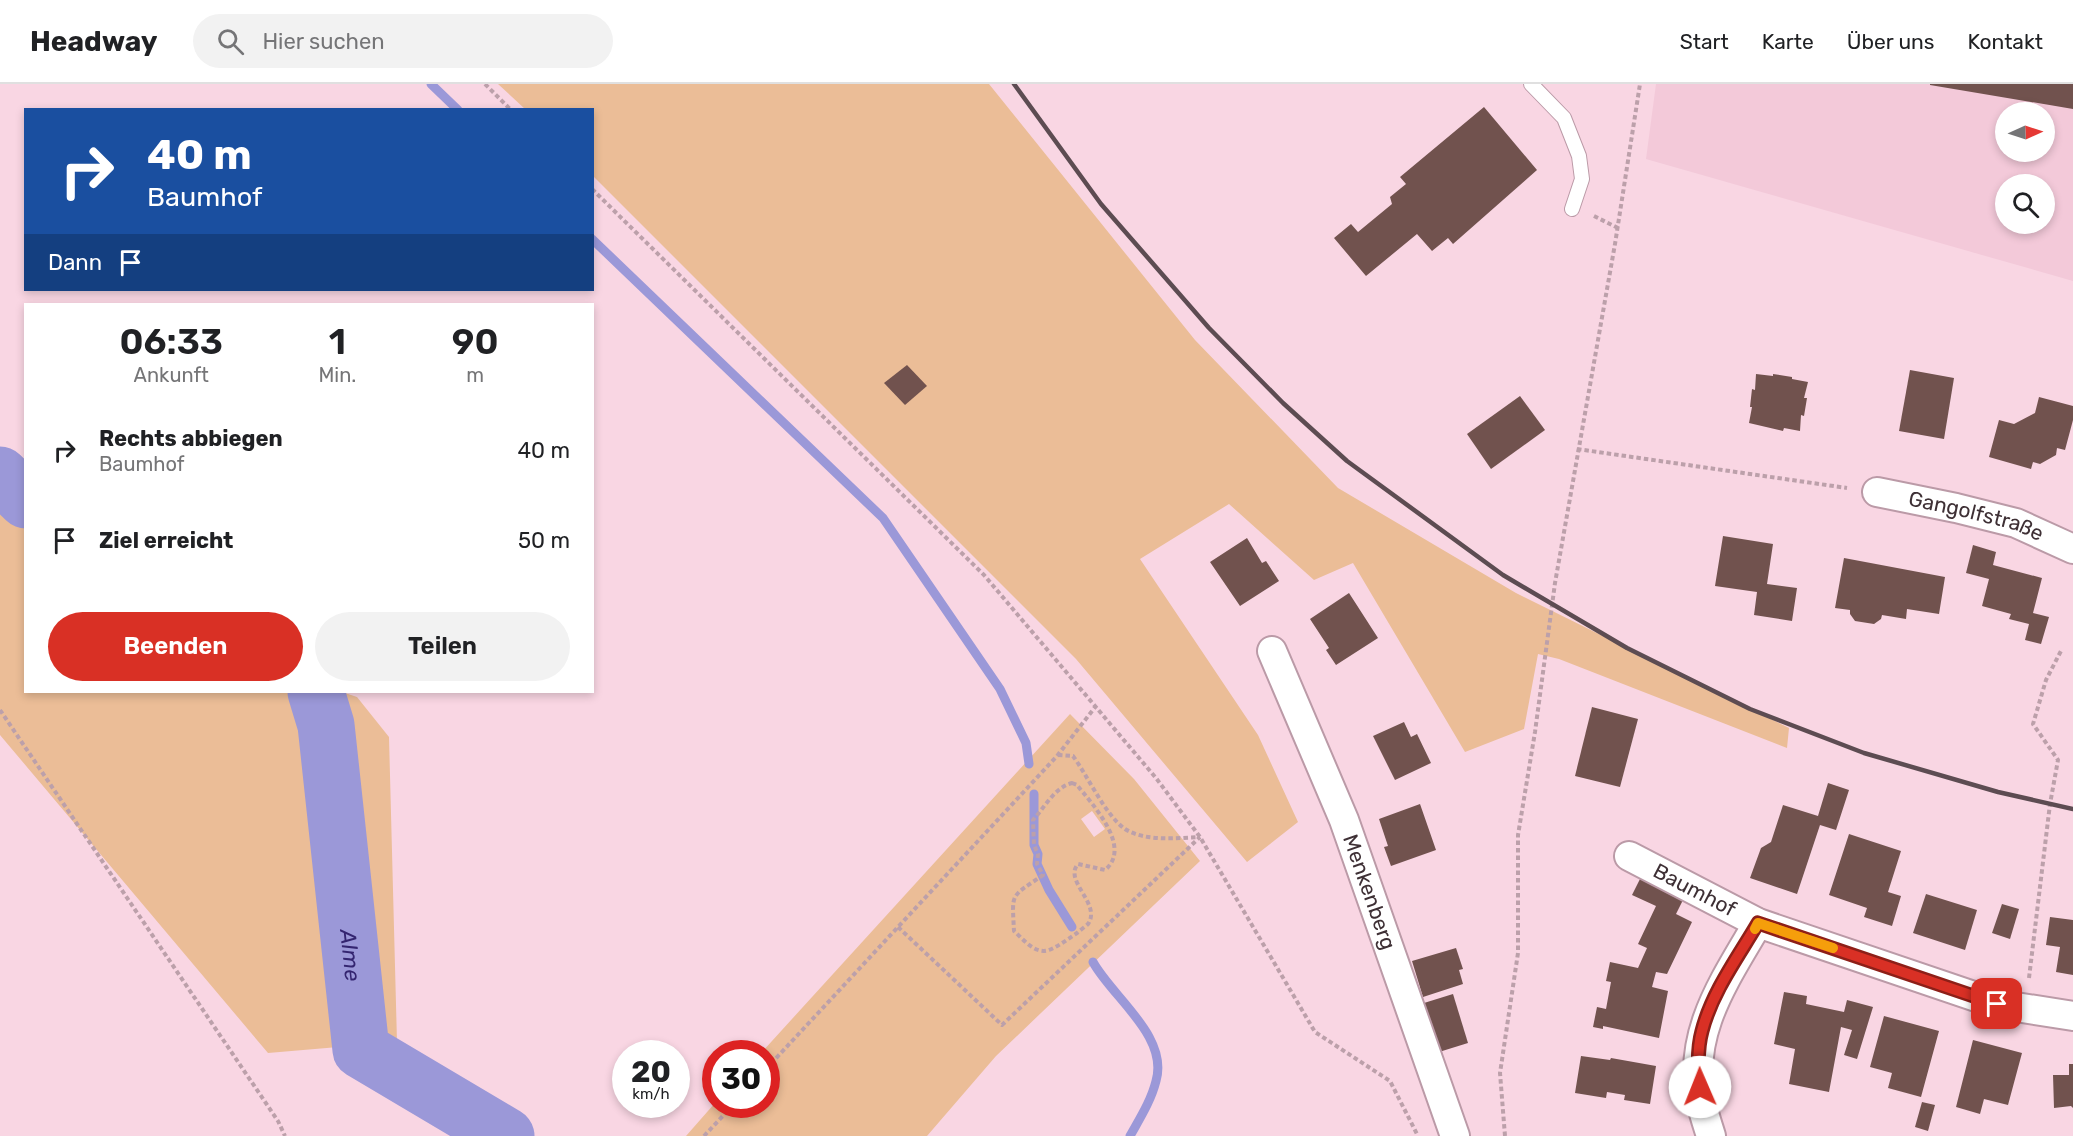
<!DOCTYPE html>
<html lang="de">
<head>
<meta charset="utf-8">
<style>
	:root { --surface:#fff; --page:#f2f2f2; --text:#202124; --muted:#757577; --line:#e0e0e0; --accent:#d93025 }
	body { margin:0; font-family:Rubik,sans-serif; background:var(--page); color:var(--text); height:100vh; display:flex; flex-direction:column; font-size:22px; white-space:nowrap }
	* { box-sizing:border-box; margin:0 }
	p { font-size:20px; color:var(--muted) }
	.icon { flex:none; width:33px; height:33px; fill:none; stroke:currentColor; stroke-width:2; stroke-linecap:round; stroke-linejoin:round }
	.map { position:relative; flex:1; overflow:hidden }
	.side { position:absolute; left:24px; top:219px; width:570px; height:390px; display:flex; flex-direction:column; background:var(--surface); border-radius:0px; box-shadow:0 3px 9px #0003 }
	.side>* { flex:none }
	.top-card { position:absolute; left:24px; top:24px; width:570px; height:183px; border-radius:0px; box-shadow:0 3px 9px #0003; background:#1a4fa0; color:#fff; overflow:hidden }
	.needle { width:39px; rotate:87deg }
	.fabs { position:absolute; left:1995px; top:18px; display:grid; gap:12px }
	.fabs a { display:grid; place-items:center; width:60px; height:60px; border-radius:50%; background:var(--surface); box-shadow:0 3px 9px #0003; font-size:30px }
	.speed { position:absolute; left:612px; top:956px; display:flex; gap:12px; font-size:30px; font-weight:700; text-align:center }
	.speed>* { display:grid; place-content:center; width:78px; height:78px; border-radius:50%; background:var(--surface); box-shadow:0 3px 9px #0003; line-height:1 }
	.speed small { font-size:15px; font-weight:400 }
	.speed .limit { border:9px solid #d22; background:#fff; color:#111 }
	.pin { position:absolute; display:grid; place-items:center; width:51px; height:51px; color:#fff; margin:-26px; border-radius:12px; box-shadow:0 3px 9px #0006 }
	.me { position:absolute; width:66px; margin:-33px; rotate:359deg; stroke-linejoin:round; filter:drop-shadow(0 0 4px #0008) }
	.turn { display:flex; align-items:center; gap:21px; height:126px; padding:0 24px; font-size:27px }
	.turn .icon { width:78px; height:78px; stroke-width:2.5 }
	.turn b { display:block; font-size:42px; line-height:51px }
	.then { display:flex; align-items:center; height:57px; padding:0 24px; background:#0003; gap:12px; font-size:22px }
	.eta { display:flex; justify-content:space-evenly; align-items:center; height:102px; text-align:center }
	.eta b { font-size:36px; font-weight:600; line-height:42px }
	.button { display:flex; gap:12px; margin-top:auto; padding:12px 24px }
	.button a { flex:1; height:69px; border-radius:36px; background:var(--accent); color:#fff; font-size:24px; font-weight:600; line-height:69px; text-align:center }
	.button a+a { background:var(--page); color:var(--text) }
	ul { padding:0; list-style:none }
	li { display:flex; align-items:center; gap:18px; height:90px; padding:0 24px }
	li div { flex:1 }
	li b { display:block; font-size:22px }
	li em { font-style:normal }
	header { display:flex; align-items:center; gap:36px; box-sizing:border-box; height:84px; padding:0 30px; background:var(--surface); border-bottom:2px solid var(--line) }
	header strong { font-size:28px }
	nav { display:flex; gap:33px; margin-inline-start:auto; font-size:21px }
	.search { width:420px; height:54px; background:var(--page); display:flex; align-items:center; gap:15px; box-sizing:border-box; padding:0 21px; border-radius:33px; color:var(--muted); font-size:22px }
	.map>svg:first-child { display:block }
	.built { fill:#f3c9d9; fill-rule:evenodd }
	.green { fill:#ebbd97; fill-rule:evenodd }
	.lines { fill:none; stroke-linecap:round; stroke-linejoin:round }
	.stream { stroke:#9b98d8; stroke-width:9 }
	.river { stroke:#9b98d8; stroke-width:57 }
	.building { fill:#71524e }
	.lane-casing { stroke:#bb9aa7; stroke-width:16 }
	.street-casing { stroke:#bb9aa7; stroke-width:32 }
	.path { stroke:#bca0aa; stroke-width:4; stroke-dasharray:4.5 3; stroke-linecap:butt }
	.lane { stroke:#fff; stroke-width:14 }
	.street { stroke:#fff; stroke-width:28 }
	.rail { stroke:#5d4c52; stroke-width:4.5 }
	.route-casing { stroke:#8d1f18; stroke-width:15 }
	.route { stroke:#d93025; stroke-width:10 }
	.slow { stroke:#f59e0b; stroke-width:10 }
	.labels { text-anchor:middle; stroke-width:6; stroke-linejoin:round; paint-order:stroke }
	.street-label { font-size:21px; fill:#3e3035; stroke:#f9d6e3 }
	.water-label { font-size:22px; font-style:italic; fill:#342570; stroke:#f9d6e3 }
</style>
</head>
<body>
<header>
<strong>Headway</strong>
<div class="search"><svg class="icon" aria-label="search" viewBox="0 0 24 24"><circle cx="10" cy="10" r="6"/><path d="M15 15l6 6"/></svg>Hier suchen</div>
<nav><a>Start</a><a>Karte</a><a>Über uns</a><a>Kontakt</a></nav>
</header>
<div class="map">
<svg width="2073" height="1052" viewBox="0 0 2073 1052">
	<rect width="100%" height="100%" fill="#f9d6e3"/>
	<path class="built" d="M1656,0H2073V197L1646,75ZM2006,28H2044V68H2006ZM2006,100H2044V140H2006Z"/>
	<g class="green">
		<polygon points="498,0 989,0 1195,256 1338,404 1516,509 1789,644 1787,664 1559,575 1538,570 1524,645 1465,668 1353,479 1314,496 1229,420 1140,475 1258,651 1298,738 1247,778 1076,575 593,92 592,26 525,25"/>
		<polygon points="0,412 25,436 26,608 342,608 357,613 389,653 397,958 268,969 0,651"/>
		<path d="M1070,630L1134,695L1200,777L996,972L927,1052H686L715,1019L766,1020V969H761ZM1092,727L1105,745L1094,753L1081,735Z"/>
	</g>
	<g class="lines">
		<g class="stream">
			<polyline points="431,0 458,26"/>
			<polyline points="592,155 883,434 1000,605 1026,659 1029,680"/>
			<polyline points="1034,710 1034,761 1038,770 1037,780 1049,806 1072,843"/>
			<path d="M1093,878C1112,913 1169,952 1156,997C1151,1017 1140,1034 1130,1052"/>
		</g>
		<g class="river">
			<polyline points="0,391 26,416"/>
			<path id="s1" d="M316,608L326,641L361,966L506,1052"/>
		</g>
	</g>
	<g class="building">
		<polygon points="1930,0 2073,0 2073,25 1930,1"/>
		<polygon points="1484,23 1537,86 1453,160 1448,154 1432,167 1417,150 1366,192 1334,154 1351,140 1358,148 1392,120 1390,113 1406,100 1400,93"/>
		<polygon points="907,281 927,302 905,321 884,299"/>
		<polygon points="1910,286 1954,294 1944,355 1899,347"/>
		<polygon points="1756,290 1773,292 1773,290 1792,293 1792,295 1808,298 1804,314 1807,314 1804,332 1801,331 1800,347 1784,344 1783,347 1749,339 1752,323 1750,323 1752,305 1755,306"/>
		<polygon points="1520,312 1545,346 1491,385 1467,350"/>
		<polygon points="2039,313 2073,322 2073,336 2065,366 2057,364 2056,371 2040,380 2033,378 2031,385 1989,373 1999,336 2014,340 2035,329"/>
		<polygon points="1723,452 1773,460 1767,500 1797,504 1792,537 1754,531 1757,508 1715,502"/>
		<polygon points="1247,454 1262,479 1266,477 1279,497 1240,522 1210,478"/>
		<polygon points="1973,461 1996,468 1993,481 2042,494 2033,529 2049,533 2041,560 2025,556 2029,540 2009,535 2011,530 1982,522 1989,495 1966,489"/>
		<polygon points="1844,474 1945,493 1939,530 1907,525 1906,535 1882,531 1881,535 1874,540 1855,537 1850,530 1850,526 1835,524"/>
		<polygon points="1349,509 1378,554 1336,581 1326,566 1329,564 1310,535"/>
		<polygon points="1592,623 1638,635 1620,703 1575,692"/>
		<polygon points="1404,638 1411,653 1417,650 1431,679 1395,696 1373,652"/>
		<polygon points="1828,699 1849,706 1836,746 1820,741 1797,810 1750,794 1761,764 1771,758 1783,721 1818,732"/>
		<polygon points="1420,720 1436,766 1391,782 1384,763 1388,762 1379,735"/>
		<polygon points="1849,750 1901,767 1888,808 1901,812 1892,842 1864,833 1867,824 1829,811"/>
		<polygon points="1642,791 1685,812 1676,830 1692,838 1667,890 1656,888 1652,903 1668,907 1659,954 1603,942 1603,945 1593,943 1597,923 1606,925 1611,898 1606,897 1610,878 1638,884 1647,864 1638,860 1656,822 1632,811"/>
		<polygon points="1926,810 1977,826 1965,866 1913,849"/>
		<polygon points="2002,820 2019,825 2010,855 1992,849"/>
		<polygon points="2050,833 2073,836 2073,891 2056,888 2060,863 2046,861"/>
		<polygon points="1456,864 1463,885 1459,886 1463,900 1423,913 1412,877"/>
		<polygon points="1784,908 1807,912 1806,920 1844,928 1847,916 1873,923 1857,975 1844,971 1852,946 1841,943 1829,1008 1789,1000 1795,965 1774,960"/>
		<polygon points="1453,910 1468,959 1439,968 1424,919"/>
		<polygon points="1884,932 1939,947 1921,1013 1888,1004 1892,989 1870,983"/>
		<polygon points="1973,956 2022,969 2008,1021 1984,1015 1980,1030 1956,1023"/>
		<polygon points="1581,972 1610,976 1611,974 1656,982 1650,1020 1624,1016 1625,1011 1607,1008 1606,1014 1575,1009"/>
		<polygon points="2069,980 2073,980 2073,1024 2071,1022 2054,1024 2053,991 2069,991"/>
		<polygon points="1922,1018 1935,1021 1928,1047 1915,1043"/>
	</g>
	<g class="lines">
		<defs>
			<polyline id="lane" points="1531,0 1564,34 1579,72 1582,95 1572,125"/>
			<g id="street">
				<path id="s2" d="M1877,408L1956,424L2016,439L2073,465"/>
				<path id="s3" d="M1272,567L1344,736L1455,1052"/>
				<path id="s4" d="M1629,772L1758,839L1997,920L2073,932"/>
				<path d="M1711,1052C1708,1042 1704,1031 1702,1021C1685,951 1725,896 1758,839"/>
			</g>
		</defs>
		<use href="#lane" class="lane-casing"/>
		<use href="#street" class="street-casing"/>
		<g class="path">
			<polyline points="485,0 511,26"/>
			<polyline points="592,105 984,491 1156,694 1200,753 1315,948 1390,997 1418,1052"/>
			<polyline points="1594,132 1618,144"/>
			<polyline points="1577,365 1847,404"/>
			<polyline points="0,626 278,1037 285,1052"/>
			<path d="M1058,671L1073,672C1087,691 1106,732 1125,745C1146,758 1176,754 1200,753"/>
			<path d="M1072,699L1077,701C1092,720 1133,763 1105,786L1078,780C1063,797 1102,820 1088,840C1085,843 1080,846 1077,849C1068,855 1059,862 1049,866C1035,871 1023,855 1014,847C1012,807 1010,814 1043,791L1037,780L1038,770L1034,761L1033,736C1044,724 1055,703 1072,699Z"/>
			<polyline points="898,843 1002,941 1200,753"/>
			<polyline points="2029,894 2050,720 2058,676 2033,640 2046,596 2062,565"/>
			<polyline points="766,985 1057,672 1096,622"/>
			<polyline points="704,1052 734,1020"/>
			<polyline points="1505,1052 1500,989 1518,869 1518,751 1535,648 1555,499 1615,160 1640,0"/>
		</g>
		<use href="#lane" class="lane"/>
		<use href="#street" class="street"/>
		<polyline class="rail" points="1014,0 1101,120 1209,244 1283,319 1347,377 1503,491 1627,564 1750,625 1864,669 1998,708 2073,725"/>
	</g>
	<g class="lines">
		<defs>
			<path id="route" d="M1700,1003C1698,986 1697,965 1702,947C1712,908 1738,873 1758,839L1997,920"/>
		</defs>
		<use href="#route" class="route-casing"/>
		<use href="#route" class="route"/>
		<polyline class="slow" points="1755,845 1758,839 1833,864"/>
	</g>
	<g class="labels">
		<g class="street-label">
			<text dy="7" stroke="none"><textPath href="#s2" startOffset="102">Gangolfstraße</textPath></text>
			<text dy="7" stroke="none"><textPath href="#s4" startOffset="74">Baumhof</textPath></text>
			<text dy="7" stroke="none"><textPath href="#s3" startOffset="260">Menkenberg</textPath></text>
		</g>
		<g class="water-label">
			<text dy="8" stroke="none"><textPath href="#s1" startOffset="266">Alme</textPath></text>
		</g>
	</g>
</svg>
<div class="fabs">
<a><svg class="needle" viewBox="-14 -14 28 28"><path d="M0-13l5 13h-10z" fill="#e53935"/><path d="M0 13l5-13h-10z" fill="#757577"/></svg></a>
<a><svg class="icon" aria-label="search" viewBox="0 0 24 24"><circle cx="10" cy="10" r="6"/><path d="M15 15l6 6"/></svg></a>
</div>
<div class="speed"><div>20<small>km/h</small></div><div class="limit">30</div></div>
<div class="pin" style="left:1997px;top:920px;background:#d93025"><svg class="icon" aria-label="arrive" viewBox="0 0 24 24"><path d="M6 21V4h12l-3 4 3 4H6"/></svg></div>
<svg class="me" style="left:1700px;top:1003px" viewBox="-20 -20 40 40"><circle r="19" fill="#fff"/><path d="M0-13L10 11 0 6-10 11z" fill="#d93025"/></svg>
<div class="top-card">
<div class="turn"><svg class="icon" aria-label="right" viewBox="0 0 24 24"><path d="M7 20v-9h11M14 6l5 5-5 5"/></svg><div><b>40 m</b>Baumhof</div></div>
<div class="then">Dann<svg class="icon" aria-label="arrive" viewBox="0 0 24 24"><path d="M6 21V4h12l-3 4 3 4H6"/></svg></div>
</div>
<section class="side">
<div class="eta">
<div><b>06:33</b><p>Ankunft</p></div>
<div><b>1</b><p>Min.</p></div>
<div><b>90</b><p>m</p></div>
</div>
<ul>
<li><svg class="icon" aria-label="right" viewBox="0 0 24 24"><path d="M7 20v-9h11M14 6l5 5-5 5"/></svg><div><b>Rechts abbiegen</b><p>Baumhof</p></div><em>40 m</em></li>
<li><svg class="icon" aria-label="arrive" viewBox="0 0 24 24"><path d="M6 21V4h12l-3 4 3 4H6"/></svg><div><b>Ziel erreicht</b></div><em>50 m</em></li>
</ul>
<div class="button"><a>Beenden</a><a>Teilen</a></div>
</section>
</div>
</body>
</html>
